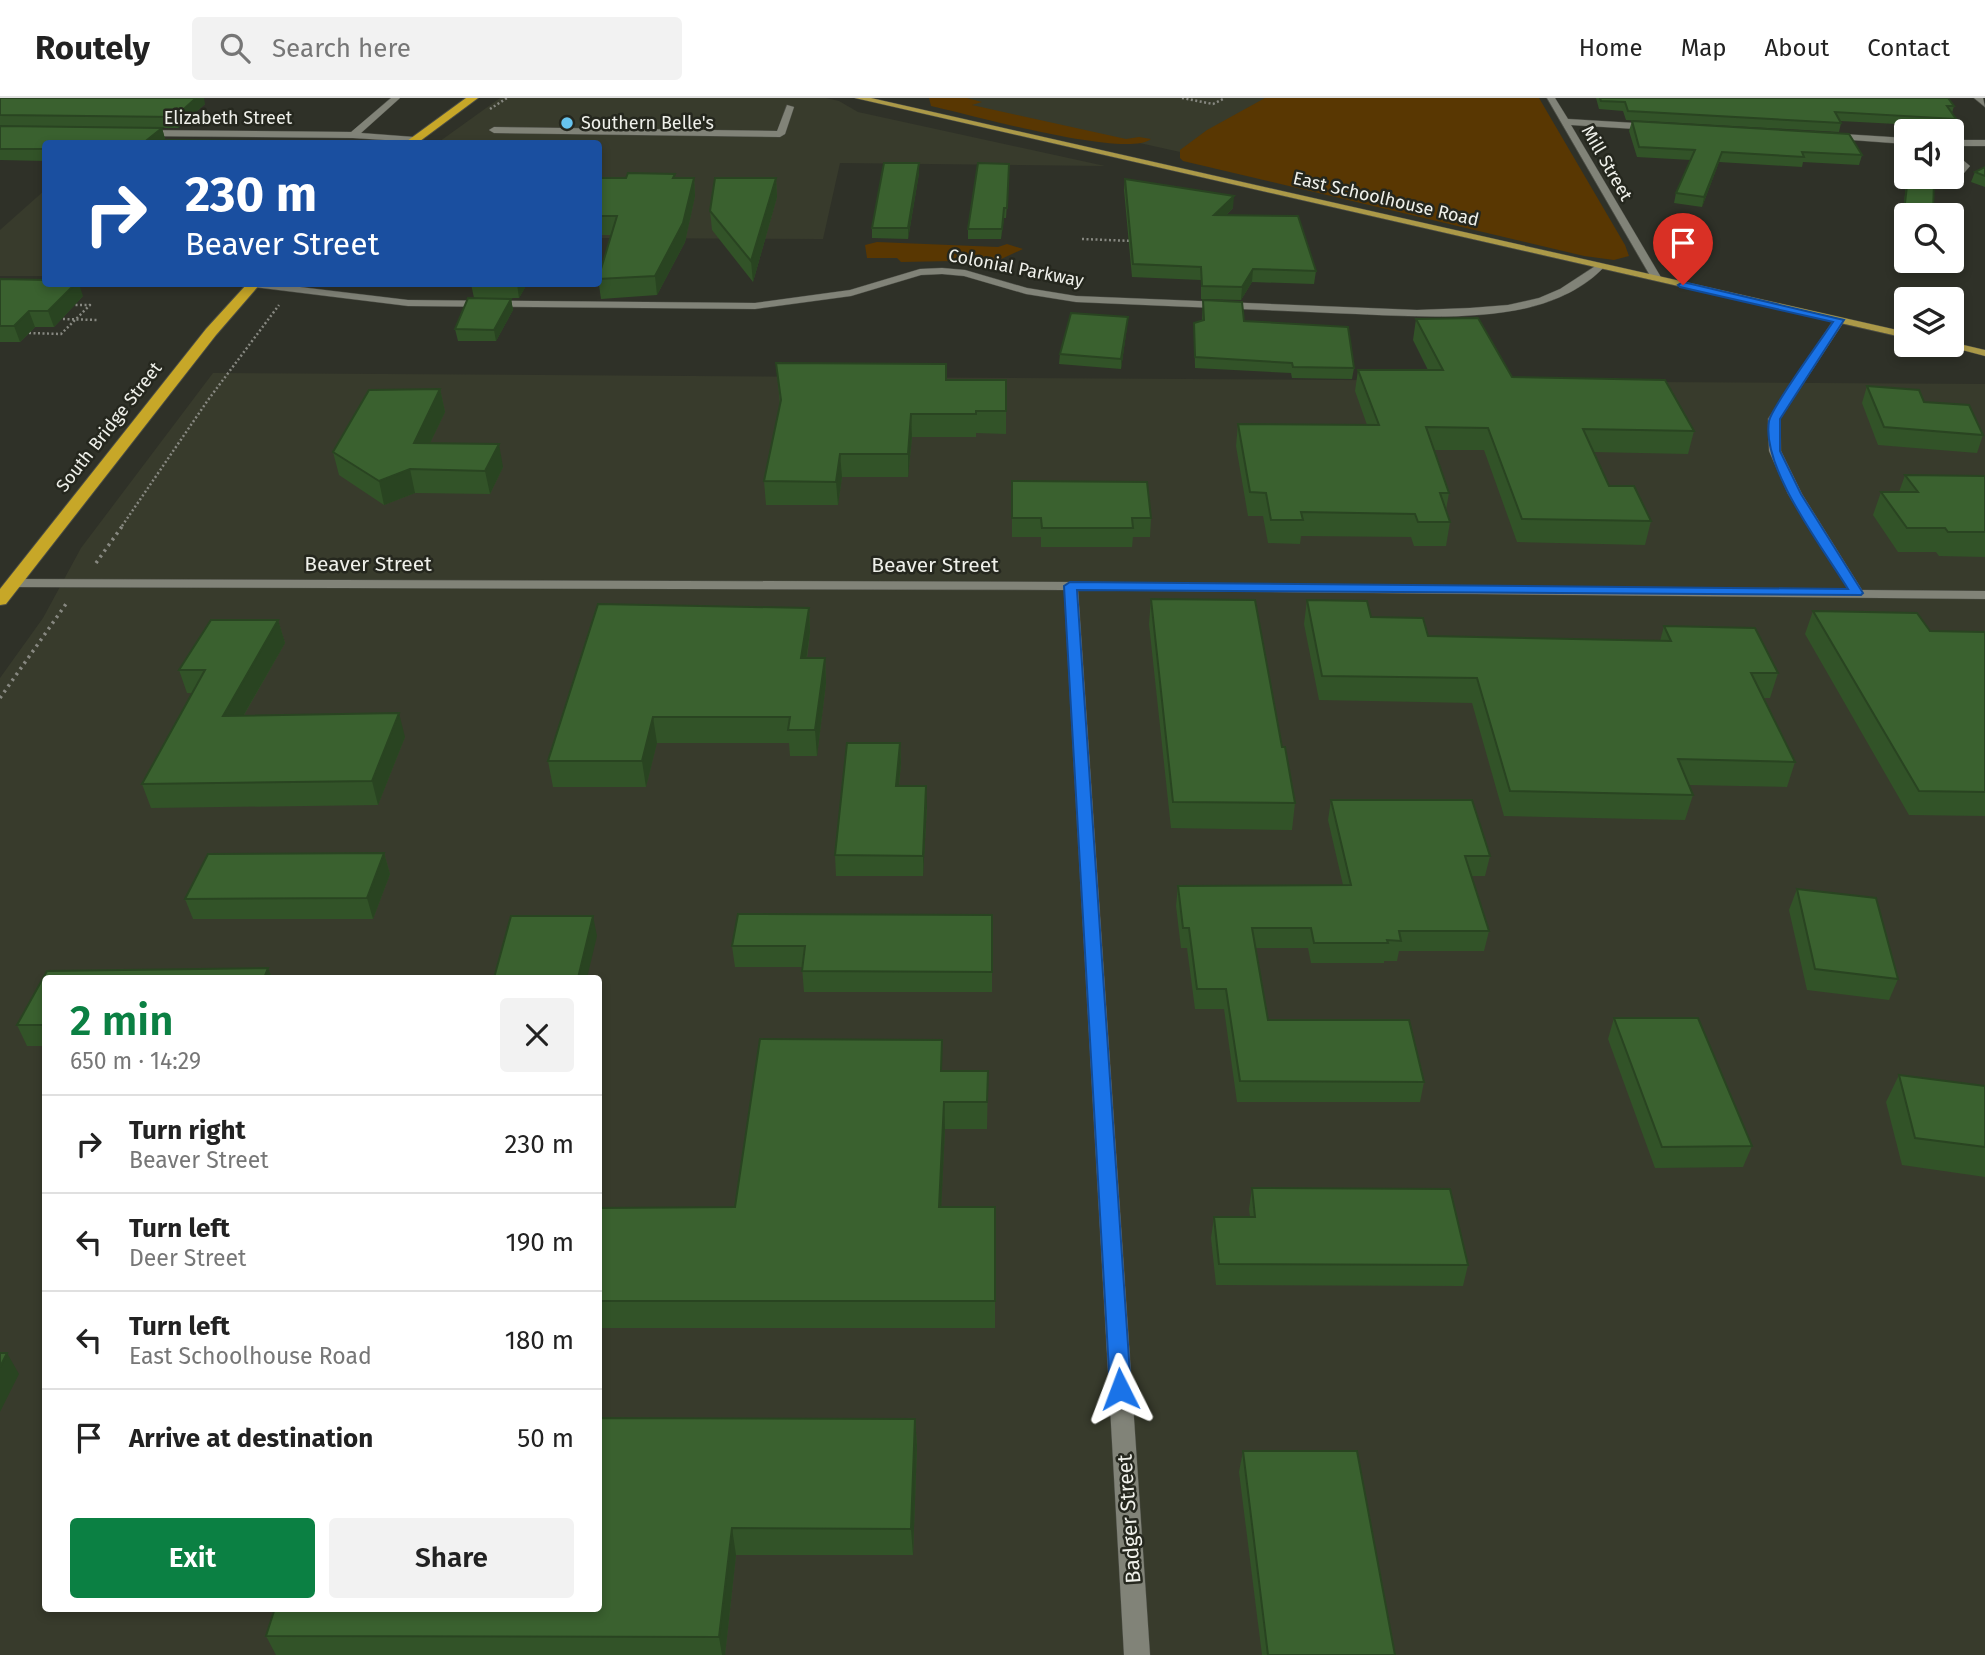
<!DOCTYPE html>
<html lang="en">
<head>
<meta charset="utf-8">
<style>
	:root { --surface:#fff; --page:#f2f2f2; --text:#222; --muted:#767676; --line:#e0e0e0; --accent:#0b8043 }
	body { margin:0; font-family:"Fira Sans",sans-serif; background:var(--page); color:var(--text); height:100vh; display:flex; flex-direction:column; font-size:26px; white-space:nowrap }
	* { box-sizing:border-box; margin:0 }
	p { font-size:23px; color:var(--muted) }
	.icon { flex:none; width:38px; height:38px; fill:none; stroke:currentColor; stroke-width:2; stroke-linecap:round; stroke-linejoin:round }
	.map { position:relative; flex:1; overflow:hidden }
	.details { position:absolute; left:42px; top:877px; width:560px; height:637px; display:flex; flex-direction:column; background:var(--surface); border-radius:7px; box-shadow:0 4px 10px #0003 }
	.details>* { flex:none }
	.hud { position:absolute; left:42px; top:42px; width:560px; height:147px; border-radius:7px; box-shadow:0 4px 10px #0003; background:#1a4fa0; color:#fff; overflow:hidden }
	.fabs { position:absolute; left:1894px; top:21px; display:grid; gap:14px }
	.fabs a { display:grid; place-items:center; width:70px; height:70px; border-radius:7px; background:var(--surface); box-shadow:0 4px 10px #0003; font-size:35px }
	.pin { position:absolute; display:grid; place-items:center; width:60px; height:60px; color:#fff; margin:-72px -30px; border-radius:50% 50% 50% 0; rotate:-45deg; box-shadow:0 0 7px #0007 }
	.pin .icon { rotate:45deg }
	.me { position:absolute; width:77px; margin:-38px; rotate:357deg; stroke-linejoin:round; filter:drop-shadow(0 0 5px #0008) }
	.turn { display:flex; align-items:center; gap:24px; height:147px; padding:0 28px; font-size:32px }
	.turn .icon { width:91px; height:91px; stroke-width:2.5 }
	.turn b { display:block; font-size:49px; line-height:60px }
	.round { display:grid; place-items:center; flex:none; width:74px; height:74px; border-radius:7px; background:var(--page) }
	.headline { display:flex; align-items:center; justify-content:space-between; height:119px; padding:0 28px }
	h1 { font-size:42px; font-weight:600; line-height:52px; color:var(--accent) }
	.primary-button { display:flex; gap:14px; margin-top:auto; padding:14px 28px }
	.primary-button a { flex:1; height:80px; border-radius:7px; background:var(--accent); color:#fff; font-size:28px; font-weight:600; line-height:80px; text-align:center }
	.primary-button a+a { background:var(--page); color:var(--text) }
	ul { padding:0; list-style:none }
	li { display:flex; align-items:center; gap:21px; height:98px; padding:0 28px; border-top:2px solid var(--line) }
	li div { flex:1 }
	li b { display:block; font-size:26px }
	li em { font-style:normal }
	header { display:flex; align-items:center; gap:42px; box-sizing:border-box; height:98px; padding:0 35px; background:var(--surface); border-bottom:2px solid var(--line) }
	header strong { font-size:33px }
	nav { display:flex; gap:38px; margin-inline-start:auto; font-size:24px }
	.search { width:490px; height:63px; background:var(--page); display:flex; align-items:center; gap:18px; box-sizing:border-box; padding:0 24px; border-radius:7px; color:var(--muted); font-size:26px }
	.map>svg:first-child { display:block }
	.built { fill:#383b2c; fill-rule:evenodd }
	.green { fill:#593702 }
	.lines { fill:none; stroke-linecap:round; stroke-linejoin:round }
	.minor-casing { stroke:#4b4d45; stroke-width:1 }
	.major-casing { stroke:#4b4d45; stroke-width:1 }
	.highway-casing { stroke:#4b4d45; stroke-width:2 }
	.path-far1 { stroke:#878881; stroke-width:2.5; stroke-dasharray:2 2.5; stroke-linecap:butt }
	.path { stroke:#878881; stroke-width:3.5; stroke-dasharray:2.5 4.5; stroke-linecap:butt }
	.minor { fill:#818378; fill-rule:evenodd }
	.major { fill:#ab9948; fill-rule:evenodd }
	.highway { fill:#c7a728; fill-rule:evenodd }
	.wall { fill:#325328 }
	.shaded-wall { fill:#294421 }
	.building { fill:#3a612f; stroke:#294421; stroke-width:2 }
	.route { fill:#1a73e8; stroke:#114b97; stroke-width:2 }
	.poi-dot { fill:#67c4ef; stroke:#25271e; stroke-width:2.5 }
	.labels { text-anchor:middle; stroke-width:5; stroke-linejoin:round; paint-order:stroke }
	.far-street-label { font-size:18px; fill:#eff0ea; stroke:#25271e }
	.far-poi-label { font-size:18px; fill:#eff0ea; stroke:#25271e; text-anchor:start }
	.street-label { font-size:21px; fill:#eff0ea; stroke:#25271e }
</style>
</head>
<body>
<header>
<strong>Routely</strong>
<div class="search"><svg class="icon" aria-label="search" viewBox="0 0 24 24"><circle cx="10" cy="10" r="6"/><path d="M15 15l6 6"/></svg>Search here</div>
<nav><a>Home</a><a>Map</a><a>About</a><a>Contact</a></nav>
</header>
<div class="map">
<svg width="1985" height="1557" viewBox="0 0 1985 1557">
	<rect width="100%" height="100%" fill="#2f3128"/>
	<g class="built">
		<polygon points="500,0 826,0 839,3 858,14 1105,68 840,65 823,141 599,140 598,46 436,46"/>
		<polygon points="936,0 1526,0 1588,144"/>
		<polygon points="45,92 45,178 0,178 0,132"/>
		<path d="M213,275L1985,286V1557H0V580L43,520L81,450ZM46,880H598V1510H46Z"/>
	</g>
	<g class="green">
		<path d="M929,0H967L982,4L972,7L1126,41L1139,39L1151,41C1126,61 968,16 931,8Z"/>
		<polygon points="1265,0 1539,0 1625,147 1629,158 1614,162 1584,158 1183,63 1180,60 1180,52 1207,32"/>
		<polygon points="877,144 998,149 1007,146 1023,151 986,168 954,163 901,164 897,160 867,160 865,147"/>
	</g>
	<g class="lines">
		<defs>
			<g id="minor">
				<polygon points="391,0 400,0 361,35 414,39 419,42 417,44 353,40 140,38 135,35 140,32 351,34"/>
				<polygon points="1547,0 1555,0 1568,21 1652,26 1656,29 1652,32 1571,27 1662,181 1661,183 1652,181"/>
				<polygon points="1974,0 1983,0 1985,9"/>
				<polygon points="787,7 794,9 785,36 780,39 494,35 489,32 494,29 777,33"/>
				<polygon points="1827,35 1906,40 1906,46 1824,40 1822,38"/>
				<rect x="1951" y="42" width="34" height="6"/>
				<polygon points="1951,52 1970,68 1964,75 1951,78 1951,72 1960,68 1951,60"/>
				<path d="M1600,165L1605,168C1585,190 1556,203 1527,210C1463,224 1395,217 1331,215C1246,211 1161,208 1076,204L1026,196L964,178L942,176L921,177L851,198L755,211L408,208L253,189L248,186H275L408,202L755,205L850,192L920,171L942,170L965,172L1027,190L1076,198L1417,212L1470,210L1508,207L1539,200L1560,191Z"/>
				<polygon points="1835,220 1845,222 1780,321 1781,353 1802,396 1862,492 1985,493 1985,501 1078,492 1150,1557 1124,1557 1064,492 13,489 6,485 13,481 1071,484 1848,491 1788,396 1769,353 1768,321"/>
			</g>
			<g id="major">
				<polygon points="855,0 871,0 1906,234 1906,240"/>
				<polygon points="1951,244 1985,252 1985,258 1943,247 1951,247"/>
			</g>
			<g id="highway">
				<polygon points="466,0 478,0 416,46 403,46"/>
				<polygon points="247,186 260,186 216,237 6,506 0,507 0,491 206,231"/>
			</g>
		</defs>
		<use href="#minor" class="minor-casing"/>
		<use href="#major" class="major-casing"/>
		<use href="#highway" class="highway-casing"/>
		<g class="path-far1">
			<polyline points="1182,0 1213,6 1225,0"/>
			<polyline points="490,11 507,0"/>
			<polyline points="1082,141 1133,143"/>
			<polyline points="63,221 98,222"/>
			<polyline points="29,235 61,236 90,207 72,207"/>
			<polyline points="122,428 208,302 279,207"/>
		</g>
		<g class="path">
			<polyline points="96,465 123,427"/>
			<polyline points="0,600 66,506"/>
		</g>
		<use href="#minor" class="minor"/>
		<use href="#major" class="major"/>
		<use href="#highway" class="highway"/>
	</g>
	<g class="wall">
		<polygon points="0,0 205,6 178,30 162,30 165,41 46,46 46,63 0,62"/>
		<polygon points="1596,0 1948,0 1954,8 1952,15 1956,21 1953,29 1840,23 1841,25 1839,34 1626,22 1623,13 1599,11"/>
		<polygon points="1632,23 1862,57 1859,67 1803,64 1802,69 1719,64 1702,109 1674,105 1676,95 1691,62 1637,59 1629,33"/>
		<polygon points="919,65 919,75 908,141 872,140 872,130"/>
		<polygon points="1985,69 1985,89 1971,84 1975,74"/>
		<polygon points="1009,76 1006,120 1004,120 1001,141 968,141 968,131"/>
		<polygon points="1908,79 1933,117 1906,117 1906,124 1902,123 1906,86"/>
		<polygon points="598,80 694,80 695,98 685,144 657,197 601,201 598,180 611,137 598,137"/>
		<polygon points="776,80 777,99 753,184 712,132 710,113"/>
		<polygon points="1125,81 1233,110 1226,117 1316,173 1314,186 1252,184 1241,202 1201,201 1201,182 1132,179 1124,92"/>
		<polygon points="0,181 83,198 54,229 35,229 20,244 0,244"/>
		<polygon points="471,186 527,186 519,200 474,200"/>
		<polygon points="511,201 513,212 496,243 458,243 455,231"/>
		<polygon points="1203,202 1244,223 1354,270 1352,281 1292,280 1291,275 1195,270 1194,225 1202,223"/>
		<polygon points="1416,221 1512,279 1694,333 1688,356 1593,354 1609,388 1651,423 1645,447 1517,444 1484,352 1434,352 1449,395 1446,412 1450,424 1446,448 1414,448 1411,439 1301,438 1300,446 1268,445 1263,418 1248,418 1236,348 1238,326 1367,327 1355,293 1358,272 1428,272 1413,242"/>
		<polygon points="1127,229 1121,271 1059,266 1060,256"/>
		<polygon points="776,265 946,266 947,282 1006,282 1006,336 976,335 976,339 912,339 908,379 842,379 838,407 766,407 764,383 780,307"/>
		<polygon points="1867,288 1924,304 1983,337 1977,355 1878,347 1862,305"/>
		<polygon points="440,291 445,314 430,345 503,369 490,396 415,395 384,407 339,377 333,354"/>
		<polygon points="1905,377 1985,378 1985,459 1939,458 1936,454 1898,454 1873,417 1881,394 1899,394"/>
		<polygon points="1012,383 1151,420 1150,439 1133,439 1132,449 1041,449 1041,439 1012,439"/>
		<polygon points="1151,501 1295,705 1292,732 1171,730 1149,526"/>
		<polygon points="1307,502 1371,519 1428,538 1660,543 1664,528 1778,575 1770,600 1764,600 1795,664 1787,689 1689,687 1693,697 1685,722 1504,718 1472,605 1319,602 1304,526"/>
		<polygon points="809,510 810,534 807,560 825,560 826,585 817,658 790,658 789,645 657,645 646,689 553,689 548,663"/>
		<polygon points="1813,513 1930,533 1985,534 1985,718 1909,717 1805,536"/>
		<polygon points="278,522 285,545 244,617 405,639 378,707 151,710 142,686 192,595 187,595 179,572"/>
		<polygon points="900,645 901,665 899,688 927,708 923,778 836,778 835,757"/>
		<polygon points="1331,702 1490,758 1485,778 1471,778 1489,833 1484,853 1399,853 1397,863 1384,863 1384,865 1311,865 1308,850 1256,850 1268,922 1424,984 1420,1004 1237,1004 1224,911 1195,911 1187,850 1181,850 1176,808 1178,788 1343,787 1328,722"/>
		<polygon points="384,755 390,776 373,821 193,821 185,801"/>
		<polygon points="1797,791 1898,881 1889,902 1807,892 1789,812"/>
		<polygon points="992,817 992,894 804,894 802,869 735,869 732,848"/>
		<polygon points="268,870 272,880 46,880 46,948 27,948 17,927 47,873"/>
		<polygon points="1614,920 1752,1048 1743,1069 1655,1070 1608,941"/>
		<polygon points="942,973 988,973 987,1031 945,1031 941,1109 995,1109 995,1230 598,1230 598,1110 735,1109"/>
		<polygon points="1899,977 1985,988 1985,1079 1902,1067 1886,1004"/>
		<polygon points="1252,1090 1468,1167 1463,1188 1216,1187 1211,1140 1214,1119 1250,1119 1249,1111"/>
		<polygon points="915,1321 917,1348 913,1457 736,1457 725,1557 276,1557 266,1538"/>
		<polygon points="1243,1353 1395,1557 1262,1557 1239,1374"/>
	</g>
	<g class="shaded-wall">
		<polygon points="196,0 204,0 205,6 178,30 175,19"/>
		<polygon points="162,30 165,41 160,46 147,42"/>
		<polygon points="1722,54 1719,64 1702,109 1704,99"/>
		<polygon points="919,65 919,75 908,141 908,130"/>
		<polygon points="694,80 695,98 685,144 657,197 655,178"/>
		<polygon points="776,80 777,99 753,184 751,163"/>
		<polygon points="1234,98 1233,110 1213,129 1214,117"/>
		<polygon points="1004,110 1004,120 1001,141 1002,131"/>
		<polygon points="1253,171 1252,184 1241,202 1242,189"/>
		<polygon points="75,186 79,186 83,198 54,229 48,213"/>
		<polygon points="517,186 527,186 519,200"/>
		<polygon points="511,201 513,212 496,243 494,232"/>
		<polygon points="29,213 35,229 20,244 14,228"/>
		<polygon points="1128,219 1127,229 1121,271 1121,261"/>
		<polygon points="440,291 445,314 419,368 414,345"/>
		<polygon points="911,316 912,339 908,379 908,356"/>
		<polygon points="499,346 503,369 490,396 485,373"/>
		<polygon points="840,356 842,379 838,407 836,384"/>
		<polygon points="410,371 415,395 384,407 379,383"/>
		<polygon points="809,510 810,534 803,585 801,560"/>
		<polygon points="278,522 285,545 230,641 223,618"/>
		<polygon points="825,560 826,585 817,658 815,632"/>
		<polygon points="399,615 405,639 378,707 372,683"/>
		<polygon points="653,619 657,645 646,689 642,663"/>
		<polygon points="900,645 901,665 897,708 896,688"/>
		<polygon points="926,688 927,708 923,778 923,758"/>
		<polygon points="384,755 390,776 373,821 367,800"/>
		<polygon points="593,818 597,838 587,880 578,880"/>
		<polygon points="268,870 272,880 264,880"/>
		<polygon points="944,1004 945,1031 940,1136 939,1109"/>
		<polygon points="7,1255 19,1276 0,1314 0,1269"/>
		<polygon points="915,1321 917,1348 913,1457 911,1431"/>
		<polygon points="732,1430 736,1457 725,1557 722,1557 719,1539"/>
	</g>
	<g class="building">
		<polygon points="0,0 196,0 175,19 0,17"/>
		<polygon points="1600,0 1948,0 1954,8 1947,8 1956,21 1835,14 1841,25 1628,13 1625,4 1601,3"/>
		<polygon points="1632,23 1849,36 1862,57 1802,54 1804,59 1722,54 1704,99 1676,95 1695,52 1639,49"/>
		<polygon points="0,28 162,30 147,42 262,43 260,46 46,46 46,51 0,51"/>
		<polygon points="884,65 919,65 908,130 872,130"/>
		<polygon points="978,65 1009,66 1007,110 1004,110 1002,131 968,131"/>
		<polygon points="1985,69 1985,78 1975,74"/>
		<polygon points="628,75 675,76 673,80 694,80 683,125 655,178 598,181 617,118 598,118 598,80 626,80"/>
		<polygon points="1908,79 1934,82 1933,117 1904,114"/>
		<polygon points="715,80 776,80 751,163 710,113"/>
		<polygon points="1125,81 1234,98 1214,117 1298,118 1316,173 1253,171 1242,189 1202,188 1201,169 1133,166"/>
		<polygon points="0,181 46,182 46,186 75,186 48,213 29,213 14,228 0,228"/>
		<polygon points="468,200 511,201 494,232 455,231"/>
		<polygon points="1203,202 1242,204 1244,223 1348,229 1354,270 1293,269 1292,265 1195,259 1194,225 1204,222"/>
		<polygon points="1071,215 1128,219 1121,261 1060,256"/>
		<polygon points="1478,220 1512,279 1665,282 1694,333 1583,331 1609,388 1634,388 1651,423 1522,421 1488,330 1426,329 1449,395 1440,395 1450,424 1418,424 1415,416 1301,414 1303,422 1271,422 1266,395 1250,394 1238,326 1379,327 1358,272 1443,272 1416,221"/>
		<polygon points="776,265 946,266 946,282 1006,282 1006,313 976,313 976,316 911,316 908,356 840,356 836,384 764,383 781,302"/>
		<polygon points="1867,288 1919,292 1924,304 1969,307 1983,337 1884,329"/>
		<polygon points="440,291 414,345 499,346 485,373 410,371 379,383 333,354 369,292"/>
		<polygon points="1905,377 1985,378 1985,434 1948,434 1945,430 1907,430 1881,394 1918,394"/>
		<polygon points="1012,383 1147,384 1151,420 1132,420 1133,430 1042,430 1041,420 1012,420"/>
		<polygon points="1151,501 1255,502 1282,649 1285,649 1295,705 1173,704"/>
		<polygon points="1307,502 1367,503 1371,519 1423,520 1428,538 1671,543 1664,528 1755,530 1778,575 1751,575 1795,664 1678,661 1693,697 1510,693 1477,580 1322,578"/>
		<polygon points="598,506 809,510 801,560 825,560 815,632 788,632 790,619 653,619 642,663 548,663"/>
		<polygon points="1813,513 1917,515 1930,533 1985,534 1985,694 1919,693"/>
		<polygon points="211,522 278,522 223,618 399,615 372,683 142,686 205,572 179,572"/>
		<polygon points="847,645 900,645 896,688 926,688 923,758 835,757"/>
		<polygon points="1331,702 1472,702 1490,758 1465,758 1489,833 1399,833 1401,843 1387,842 1388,845 1314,845 1311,830 1252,830 1268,922 1409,922 1424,984 1240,983 1226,891 1197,891 1189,830 1183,830 1178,788 1351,787"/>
		<polygon points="384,755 367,800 185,801 208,756"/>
		<polygon points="1797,791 1876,800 1898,881 1815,871"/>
		<polygon points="738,816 992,817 992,874 802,873 805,848 732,848"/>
		<polygon points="511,818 593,818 578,880 494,880"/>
		<polygon points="268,870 264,880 46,880 46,927 17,927 47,873"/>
		<polygon points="1614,920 1698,920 1752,1048 1662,1049"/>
		<polygon points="760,941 942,942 941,973 988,973 987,1004 944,1004 939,1109 995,1109 995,1203 598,1203 598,1110 735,1109"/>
		<polygon points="1899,977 1985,988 1985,1049 1915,1040"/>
		<polygon points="1252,1090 1450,1091 1468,1167 1219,1166 1214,1119 1255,1119"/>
		<polygon points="0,1255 7,1255 0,1269"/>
		<polygon points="598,1320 915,1321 911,1431 732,1430 719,1539 266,1538 275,1510 598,1510"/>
		<polygon points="1243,1353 1357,1353 1395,1557 1268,1557"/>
	</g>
	<path class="route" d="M1683,184L1844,222L1780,321V353L1801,396L1863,495L1861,497L1077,492L1131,1291L1128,1297L1120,1300L1113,1297L1110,1291L1064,488L1070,484L1848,491C1823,450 1761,370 1769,323C1771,310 1822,240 1833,224L1680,189L1678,187Z"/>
	<circle class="poi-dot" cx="567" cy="25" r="7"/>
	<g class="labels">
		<g class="far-street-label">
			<text x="228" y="26">Elizabeth Street</text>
			<text transform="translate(1607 65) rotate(60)" y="6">Mill Street</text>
			<text transform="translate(1386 101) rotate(13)" y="6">East Schoolhouse Road</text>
			<text transform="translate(1016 170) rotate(11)" y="6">Colonial Parkway</text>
			<text transform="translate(109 329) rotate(-52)" y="6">South Bridge Street</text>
		</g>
		<g class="far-poi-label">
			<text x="581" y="31">Southern Belle's</text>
		</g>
		<g class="street-label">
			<text x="368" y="473">Beaver Street</text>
			<text x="935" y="474">Beaver Street</text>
			<text transform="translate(1129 1421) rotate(-94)" y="7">Badger Street</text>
		</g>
	</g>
</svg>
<div class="fabs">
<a><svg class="icon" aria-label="sound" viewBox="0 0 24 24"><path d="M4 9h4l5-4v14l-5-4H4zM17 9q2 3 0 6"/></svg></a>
<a><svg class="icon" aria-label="search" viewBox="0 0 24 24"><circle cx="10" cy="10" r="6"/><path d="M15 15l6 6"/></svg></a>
<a><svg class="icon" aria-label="layers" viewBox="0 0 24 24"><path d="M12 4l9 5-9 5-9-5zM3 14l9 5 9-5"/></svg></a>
</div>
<div class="pin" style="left:1683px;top:187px;background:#d93025"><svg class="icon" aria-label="arrive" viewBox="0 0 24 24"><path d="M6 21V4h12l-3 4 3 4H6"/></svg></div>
<svg class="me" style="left:1120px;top:1291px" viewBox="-20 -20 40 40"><path d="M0-17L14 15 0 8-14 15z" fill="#1a73e8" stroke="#fff" stroke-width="4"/></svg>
<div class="hud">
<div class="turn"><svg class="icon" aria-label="right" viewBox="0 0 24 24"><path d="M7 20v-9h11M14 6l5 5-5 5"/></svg><div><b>230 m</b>Beaver Street</div></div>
</div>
<section class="details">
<div class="headline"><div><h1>2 min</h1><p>650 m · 14:29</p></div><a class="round"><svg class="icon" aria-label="close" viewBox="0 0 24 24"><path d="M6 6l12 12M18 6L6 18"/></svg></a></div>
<ul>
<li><svg class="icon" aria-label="right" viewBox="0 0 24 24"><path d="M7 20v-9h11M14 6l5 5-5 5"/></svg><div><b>Turn right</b><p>Beaver Street</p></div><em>230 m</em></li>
<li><svg class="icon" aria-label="left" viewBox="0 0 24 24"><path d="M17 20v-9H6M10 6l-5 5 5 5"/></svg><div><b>Turn left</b><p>Deer Street</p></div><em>190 m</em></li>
<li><svg class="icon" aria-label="left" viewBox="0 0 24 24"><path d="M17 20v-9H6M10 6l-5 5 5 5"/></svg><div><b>Turn left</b><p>East Schoolhouse Road</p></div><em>180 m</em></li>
<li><svg class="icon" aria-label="arrive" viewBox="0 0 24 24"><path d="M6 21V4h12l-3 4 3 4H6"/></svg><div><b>Arrive at destination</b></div><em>50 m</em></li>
</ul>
<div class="primary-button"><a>Exit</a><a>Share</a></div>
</section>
</div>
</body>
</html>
